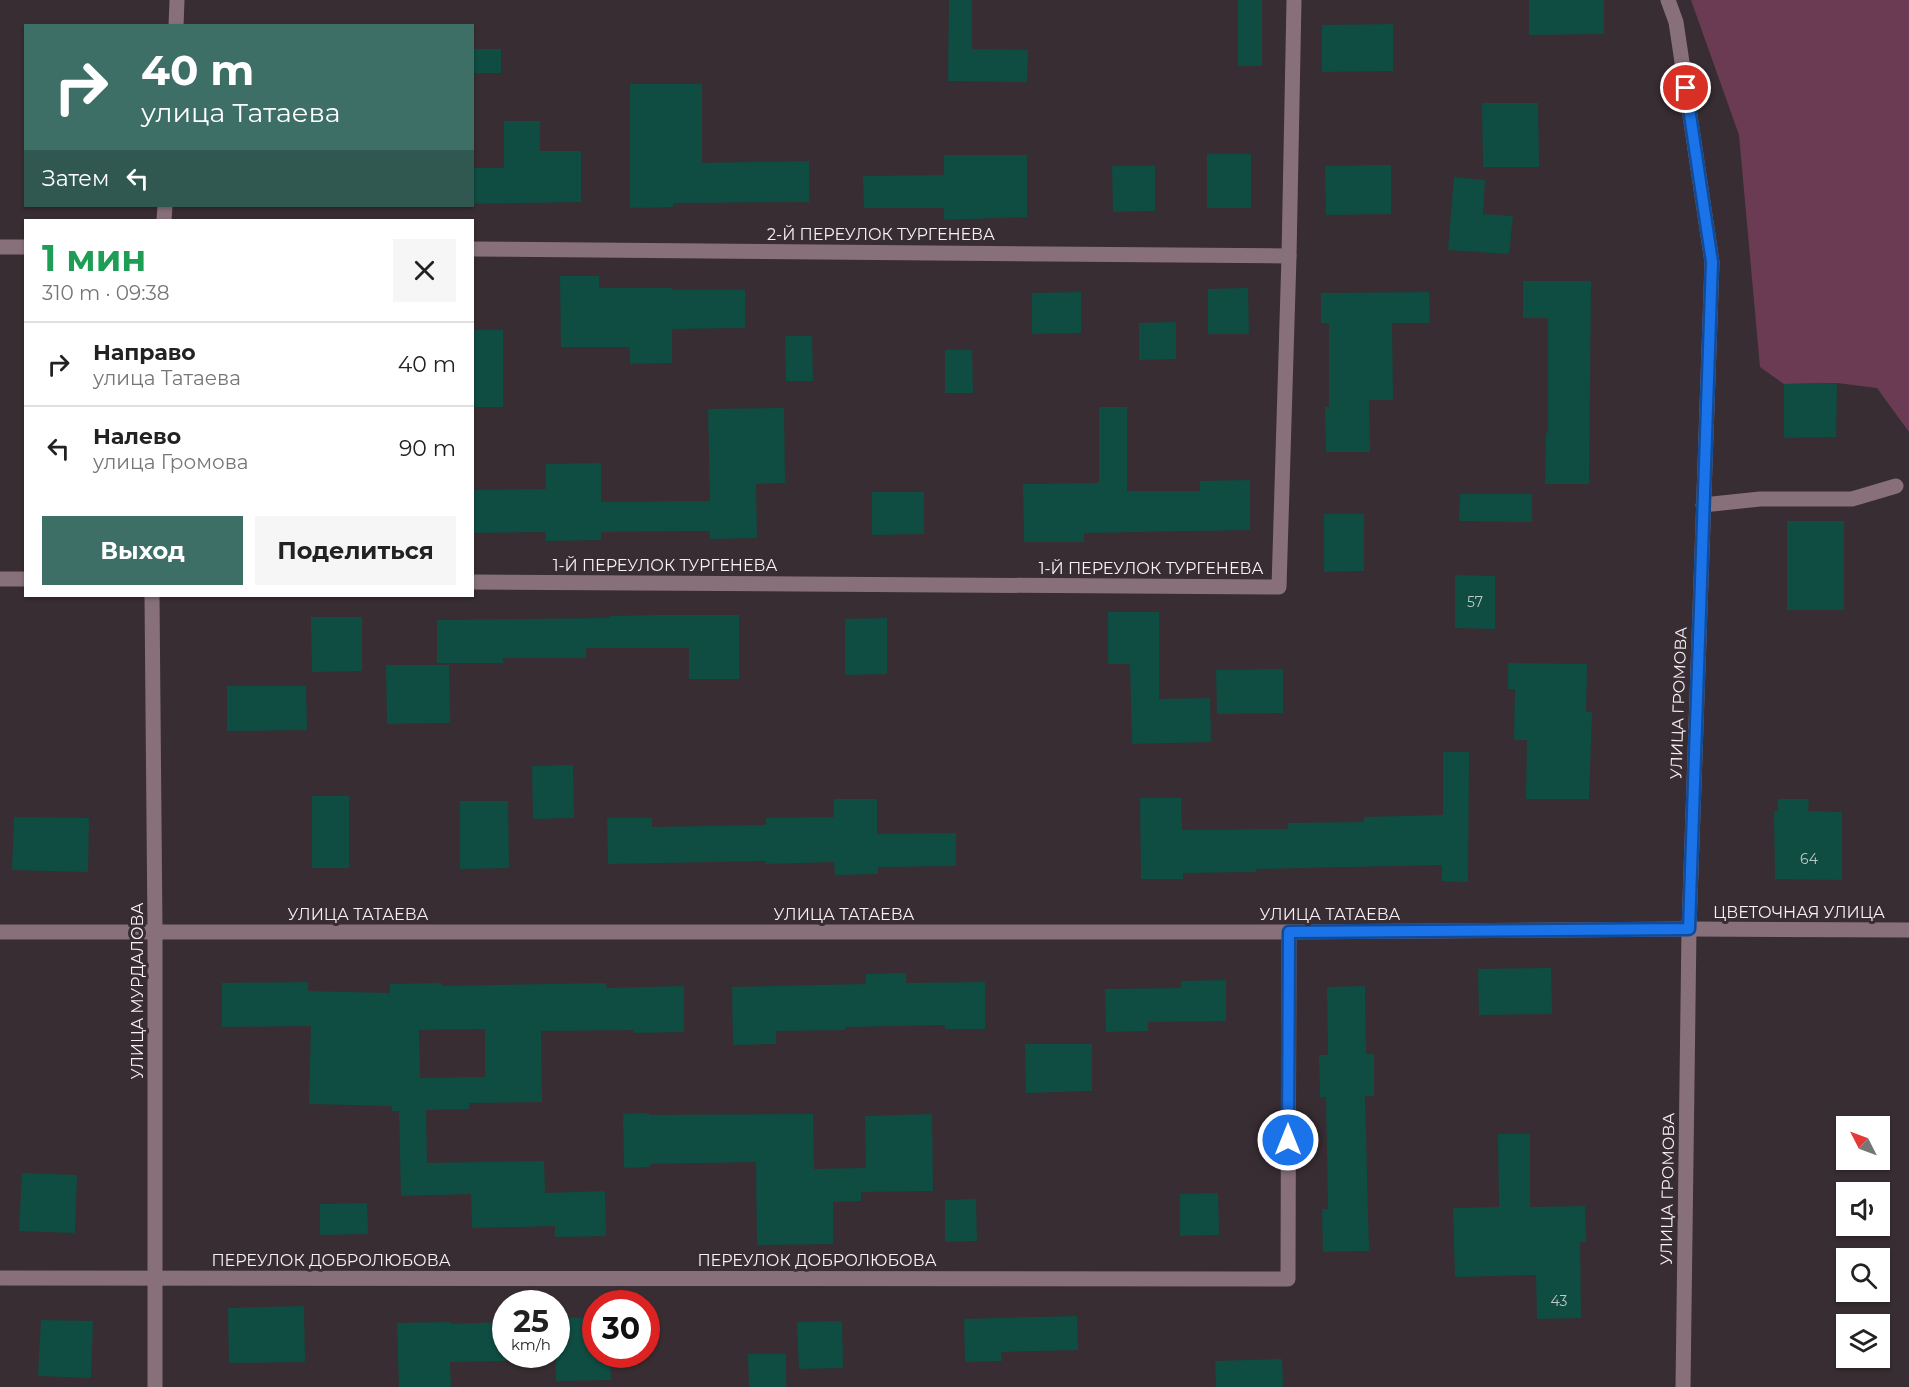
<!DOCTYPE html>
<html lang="ru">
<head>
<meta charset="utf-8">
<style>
	:root { --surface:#fff; --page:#f6f6f6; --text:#222; --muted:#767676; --line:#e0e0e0; --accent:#3d6f66 }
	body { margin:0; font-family:Montserrat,sans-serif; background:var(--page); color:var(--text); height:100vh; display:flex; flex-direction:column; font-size:22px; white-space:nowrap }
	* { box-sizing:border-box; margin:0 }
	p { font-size:20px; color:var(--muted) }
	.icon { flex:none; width:33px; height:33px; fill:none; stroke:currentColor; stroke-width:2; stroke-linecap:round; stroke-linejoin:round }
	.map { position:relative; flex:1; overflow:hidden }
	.side { position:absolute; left:24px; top:219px; width:450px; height:378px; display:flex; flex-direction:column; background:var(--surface); border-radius:0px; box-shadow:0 2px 4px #0004 }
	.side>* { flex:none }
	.top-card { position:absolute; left:24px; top:24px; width:450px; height:183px; border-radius:0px; box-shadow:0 2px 4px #0004; background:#3d6f66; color:#fff; overflow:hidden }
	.needle { width:39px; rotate:312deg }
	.fabs { position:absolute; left:1836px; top:1116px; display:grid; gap:12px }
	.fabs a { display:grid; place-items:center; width:54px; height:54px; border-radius:0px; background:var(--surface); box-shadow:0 2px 4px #0004; font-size:30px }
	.speed { position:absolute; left:492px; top:1290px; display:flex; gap:12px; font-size:30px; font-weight:700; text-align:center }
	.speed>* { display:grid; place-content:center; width:78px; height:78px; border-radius:50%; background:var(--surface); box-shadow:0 2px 4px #0004; line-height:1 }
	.speed small { font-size:15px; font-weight:400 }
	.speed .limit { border:9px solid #d22; background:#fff; color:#111 }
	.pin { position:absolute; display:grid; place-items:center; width:51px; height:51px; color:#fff; margin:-26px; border:3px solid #fff; border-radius:50%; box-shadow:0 2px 6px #0007 }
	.me { position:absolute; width:66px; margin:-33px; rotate:0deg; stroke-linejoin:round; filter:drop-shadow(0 0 4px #0008) }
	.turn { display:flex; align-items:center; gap:21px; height:126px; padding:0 18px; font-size:27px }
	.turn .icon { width:78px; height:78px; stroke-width:2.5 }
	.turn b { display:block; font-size:42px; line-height:51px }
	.then { display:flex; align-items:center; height:57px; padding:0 18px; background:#0003; gap:12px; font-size:22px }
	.round { display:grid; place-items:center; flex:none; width:63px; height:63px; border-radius:0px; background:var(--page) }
	.head { display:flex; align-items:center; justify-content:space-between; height:102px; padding:0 18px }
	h1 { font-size:36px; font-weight:700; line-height:45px; color:#1e9e55 }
	.primary-button { display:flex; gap:12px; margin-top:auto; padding:12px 18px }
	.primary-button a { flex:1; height:69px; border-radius:0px; background:var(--accent); color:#fff; font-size:24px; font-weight:700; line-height:69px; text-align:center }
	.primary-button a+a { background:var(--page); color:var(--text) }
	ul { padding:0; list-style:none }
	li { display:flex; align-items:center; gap:18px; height:84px; padding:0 18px; border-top:2px solid var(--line) }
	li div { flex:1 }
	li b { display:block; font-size:22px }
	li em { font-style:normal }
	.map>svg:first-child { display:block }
	.green { fill:#6b3b53 }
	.building { fill:#0f4c42; fill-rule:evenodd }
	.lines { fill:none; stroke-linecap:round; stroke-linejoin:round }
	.minor { stroke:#88707b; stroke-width:15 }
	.route-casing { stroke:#114b97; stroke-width:15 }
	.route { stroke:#1a73e8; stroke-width:10 }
	.labels { text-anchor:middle; stroke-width:6; stroke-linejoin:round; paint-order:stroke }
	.number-label { font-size:14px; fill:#bec8c8 }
	.street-label { font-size:16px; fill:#f9f1f5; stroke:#382d32 }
</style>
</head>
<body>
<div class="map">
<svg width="1909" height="1387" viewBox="0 0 1909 1387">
	<rect width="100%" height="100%" fill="#382d32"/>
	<polygon class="green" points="1691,0 1909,0 1909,432 1877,388 1837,383 1784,384 1760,367 1739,135"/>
	<g class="building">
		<polygon points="949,0 972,0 972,49 1028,50 1027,82 948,81"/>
		<rect x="1238" y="0" width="24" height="66"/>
		<polygon points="1529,0 1604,0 1604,34 1529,35"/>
		<polygon points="1393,24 1393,71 1322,72 1322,25"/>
		<rect x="472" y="49" width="29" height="24"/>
		<polygon points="630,84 702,84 702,163 809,161 809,202 673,203 673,207 630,208"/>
		<polygon points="1482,103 1538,103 1539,167 1483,167"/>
		<polygon points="504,121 540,121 540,151 581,151 581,202 472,204 472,168 504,168"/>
		<rect x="1207" y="154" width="44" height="54"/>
		<polygon points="944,155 1027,155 1027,217 944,220 944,208 864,208 863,176 944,175"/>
		<polygon points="1391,165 1391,214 1326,215 1325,166"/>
		<polygon points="1112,166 1155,166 1155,211 1113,212"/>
		<polygon points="1454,177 1485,180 1483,214 1513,216 1509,254 1448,250"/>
		<polygon points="560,276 599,276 599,288 672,288 672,290 745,290 745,328 672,329 672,363 630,364 630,347 561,347"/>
		<polygon points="1523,281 1591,281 1589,484 1545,484 1546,433 1548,433 1548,318 1523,318"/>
		<polygon points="1248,288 1249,334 1208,334 1208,289"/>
		<polygon points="1081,292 1081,333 1032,334 1032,293"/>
		<polygon points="1429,292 1430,323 1392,323 1393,400 1369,400 1370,452 1326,452 1325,407 1329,407 1329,323 1321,323 1321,293"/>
		<polygon points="1176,322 1176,359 1139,360 1139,323"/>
		<rect x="472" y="330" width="31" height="77"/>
		<polygon points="785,336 812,336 813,381 786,381"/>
		<polygon points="945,350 972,350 973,393 945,393"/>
		<polygon points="1837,383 1836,437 1784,438 1784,384"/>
		<polygon points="1099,407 1127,407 1127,491 1200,491 1200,481 1250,480 1250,530 1084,533 1084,542 1024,542 1023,484 1099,483"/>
		<polygon points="784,408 785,483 756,484 757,538 710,539 710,531 601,532 601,540 546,541 546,532 472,533 472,490 546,489 546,464 601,463 601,502 710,501 708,409"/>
		<polygon points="872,492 924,492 924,534 872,535"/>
		<polygon points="1460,494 1532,494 1532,522 1459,521"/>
		<polygon points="1324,514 1364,514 1364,571 1324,572"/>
		<rect x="1787" y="521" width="57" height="89"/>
		<polygon points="1455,575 1495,576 1495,629 1455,628"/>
		<polygon points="1108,612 1159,612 1159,699 1210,698 1211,742 1132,744 1130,664 1108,664"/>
		<polygon points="655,615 739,615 739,679 689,679 689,648 586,648 586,658 503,658 503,663 437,663 437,620 610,618 610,616"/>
		<polygon points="311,617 362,617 362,671 312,672"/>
		<polygon points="887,618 887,674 845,675 845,619"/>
		<polygon points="1508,663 1587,664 1586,712 1592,712 1589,799 1526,799 1527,740 1514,740 1515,689 1508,689"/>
		<polygon points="386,665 449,665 450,723 387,724"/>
		<polygon points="1283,669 1283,713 1217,714 1216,670"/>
		<polygon points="227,686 306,686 307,730 227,731"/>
		<polygon points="1443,752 1469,752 1468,882 1442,881 1442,865 1256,869 1256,872 1183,873 1183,879 1141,879 1140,798 1181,798 1182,830 1288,829 1288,823 1364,822 1364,817 1443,815"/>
		<polygon points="573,765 574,818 533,819 532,766"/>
		<rect x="312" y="796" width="37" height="72"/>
		<polygon points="834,799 877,799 877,834 956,833 956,866 878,867 878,874 835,875 834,862 766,864 766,861 608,864 607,818 652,818 652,827 766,825 766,818 834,817"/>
		<polygon points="1778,799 1809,799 1808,811 1842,812 1842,880 1775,879 1774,811 1778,811"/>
		<polygon points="460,801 508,801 509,868 460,869"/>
		<polygon points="14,817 89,818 88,872 12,870"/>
		<polygon points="1551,968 1552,1014 1479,1015 1478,969"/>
		<polygon points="906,973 906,983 985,982 985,1029 945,1029 945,1025 845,1027 845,1030 776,1031 776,1044 733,1045 732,987 866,984 866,974"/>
		<polygon points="1226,980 1226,1021 1148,1022 1148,1031 1106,1032 1105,989 1181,988 1181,981"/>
		<path d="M308,982V991L390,993V984L442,983V986L606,983V988L684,986V1032L634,1033L633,1030L541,1031L542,1102L469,1103V1109L426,1110L427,1163L544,1161L545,1193L605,1191L606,1236L555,1237V1226L472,1228L471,1194L401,1196L399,1111H392V1106L309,1104L311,1026L222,1027V983ZM485,1029V1077L420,1078L419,1030Z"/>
		<polygon points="1365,986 1366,1054 1374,1054 1374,1096 1365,1096 1369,1251 1323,1252 1322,1209 1328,1209 1326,1097 1320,1097 1319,1055 1328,1055 1327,987"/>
		<polygon points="1025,1044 1092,1044 1092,1091 1026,1093"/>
		<polygon points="649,1113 649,1115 813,1114 814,1169 866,1168 865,1116 932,1114 933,1191 861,1192 861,1201 833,1202 833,1244 757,1245 756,1162 650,1164 650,1167 624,1168 623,1114"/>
		<polygon points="1498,1134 1530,1134 1530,1207 1585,1206 1586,1242 1580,1242 1581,1318 1537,1319 1536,1275 1455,1277 1453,1208 1499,1207"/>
		<polygon points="22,1173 77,1175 75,1233 19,1231"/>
		<polygon points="1218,1193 1219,1235 1180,1236 1180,1194"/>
		<polygon points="976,1199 977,1241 945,1242 945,1200"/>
		<polygon points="367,1203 368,1234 320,1235 320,1204"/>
		<polygon points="304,1306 305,1362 229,1363 228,1308"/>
		<polygon points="1077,1316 1078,1350 1001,1352 1002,1361 965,1362 964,1319"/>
		<polygon points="596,1317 596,1354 610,1354 611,1380 556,1381 556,1318"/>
		<polygon points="41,1320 93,1321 91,1378 38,1376"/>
		<polygon points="842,1321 843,1368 799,1369 797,1322"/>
		<polygon points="450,1322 450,1324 506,1322 506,1361 450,1362 451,1387 399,1387 397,1323"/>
		<polygon points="748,1354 786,1354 786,1387 749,1387"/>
		<polygon points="1282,1359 1283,1387 1216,1387 1215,1361"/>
	</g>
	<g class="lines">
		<g class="minor">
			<polyline points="1668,0 1676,22 1712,262 1689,929 1683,1387"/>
			<polyline points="176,26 177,0"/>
			<polyline points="164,220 165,206"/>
			<polyline points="0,247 26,247"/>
			<polyline points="472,249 1289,256"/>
			<polyline points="1703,505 1760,499 1852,499 1896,486"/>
			<polyline points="0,579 26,579"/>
			<polyline points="472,582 1279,587 1289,256 1294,0"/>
			<polyline points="152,596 155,932 155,1387"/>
			<polyline points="0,932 1289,932 1689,929 1909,930"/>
			<polyline points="0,1278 1288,1279 1289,932"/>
		</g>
	</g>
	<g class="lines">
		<defs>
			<polyline id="route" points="1288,1140 1289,932 1689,929 1712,262 1686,88"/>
		</defs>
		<use href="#route" class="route-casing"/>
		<use href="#route" class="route"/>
	</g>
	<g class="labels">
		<g class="number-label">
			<text x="1475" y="607">57</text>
			<text x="1809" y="864">64</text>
			<text x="1559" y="1306">43</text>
		</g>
		<g class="street-label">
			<text x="881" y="240">2-Й ПЕРЕУЛОК ТУРГЕНЕВА</text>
			<text x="665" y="571">1-Й ПЕРЕУЛОК ТУРГЕНЕВА</text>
			<text x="1151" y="574">1-Й ПЕРЕУЛОК ТУРГЕНЕВА</text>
			<text transform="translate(1678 703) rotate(-88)" y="6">УЛИЦА ГРОМОВА</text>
			<text x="1799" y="918">ЦВЕТОЧНАЯ УЛИЦА</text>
			<text x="358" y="920">УЛИЦА ТАТАЕВА</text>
			<text x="844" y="920">УЛИЦА ТАТАЕВА</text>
			<text x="1330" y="920">УЛИЦА ТАТАЕВА</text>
			<text transform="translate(137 991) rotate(-90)" y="6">УЛИЦА МУРДАЛОВА</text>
			<text transform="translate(1667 1189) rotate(-89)" y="6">УЛИЦА ГРОМОВА</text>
			<text x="331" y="1266">ПЕРЕУЛОК ДОБРОЛЮБОВА</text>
			<text x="817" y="1266">ПЕРЕУЛОК ДОБРОЛЮБОВА</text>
		</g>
	</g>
</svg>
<div class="fabs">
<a><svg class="needle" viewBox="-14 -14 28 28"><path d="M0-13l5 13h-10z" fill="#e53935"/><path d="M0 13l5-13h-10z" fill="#767676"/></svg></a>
<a><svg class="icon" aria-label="sound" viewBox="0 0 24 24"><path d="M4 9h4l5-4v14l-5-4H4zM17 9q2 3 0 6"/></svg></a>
<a><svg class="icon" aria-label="search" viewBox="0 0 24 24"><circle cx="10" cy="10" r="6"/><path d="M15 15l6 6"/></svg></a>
<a><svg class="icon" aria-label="layers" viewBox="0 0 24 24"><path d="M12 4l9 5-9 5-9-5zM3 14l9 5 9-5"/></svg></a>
</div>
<div class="speed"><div>25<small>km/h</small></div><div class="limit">30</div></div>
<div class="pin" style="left:1686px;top:88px;background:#d93025"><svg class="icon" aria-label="arrive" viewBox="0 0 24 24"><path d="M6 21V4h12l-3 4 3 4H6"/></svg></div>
<svg class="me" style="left:1288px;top:1140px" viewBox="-20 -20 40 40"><circle r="17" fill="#1a73e8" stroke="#fff" stroke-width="3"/><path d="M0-11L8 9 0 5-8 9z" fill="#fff"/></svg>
<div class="top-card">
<div class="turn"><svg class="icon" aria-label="right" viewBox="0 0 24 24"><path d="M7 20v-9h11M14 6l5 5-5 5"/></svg><div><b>40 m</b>улица Татаева</div></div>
<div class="then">Затем<svg class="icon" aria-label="left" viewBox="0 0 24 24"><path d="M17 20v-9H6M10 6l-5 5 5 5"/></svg></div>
</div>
<section class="side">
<div class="head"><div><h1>1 мин</h1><p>310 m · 09:38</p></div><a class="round"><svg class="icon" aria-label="close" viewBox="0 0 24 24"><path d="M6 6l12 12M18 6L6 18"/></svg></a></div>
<ul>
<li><svg class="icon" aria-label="right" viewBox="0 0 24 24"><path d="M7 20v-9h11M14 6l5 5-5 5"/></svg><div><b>Направо</b><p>улица Татаева</p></div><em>40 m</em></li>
<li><svg class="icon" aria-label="left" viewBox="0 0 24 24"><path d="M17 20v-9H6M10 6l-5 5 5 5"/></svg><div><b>Налево</b><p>улица Громова</p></div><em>90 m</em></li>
</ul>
<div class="primary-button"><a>Выход</a><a>Поделиться</a></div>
</section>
</div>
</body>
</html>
